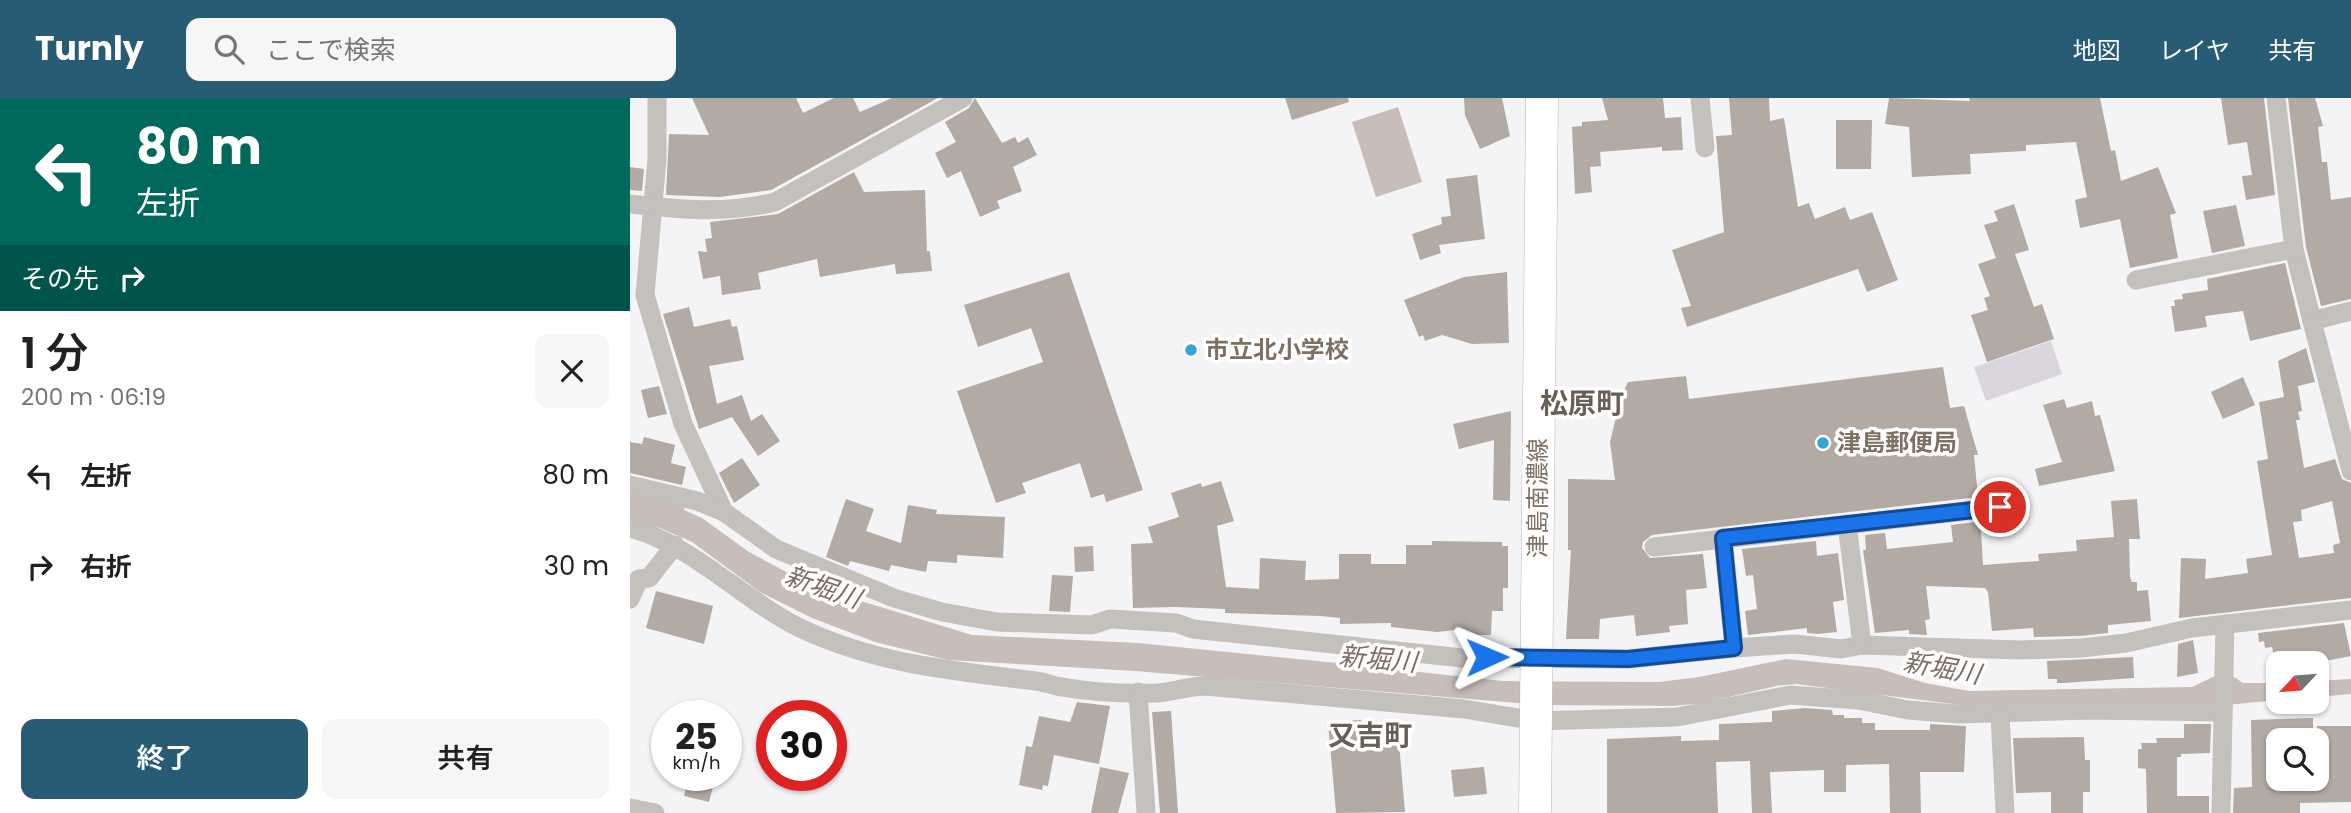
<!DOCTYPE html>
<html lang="ja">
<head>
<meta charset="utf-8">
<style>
	:root { --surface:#fff; --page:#f6f6f6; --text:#202124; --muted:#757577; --accent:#285c75 }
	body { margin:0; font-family:Poppins,"Noto Sans JP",sans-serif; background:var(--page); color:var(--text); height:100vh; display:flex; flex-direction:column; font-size:26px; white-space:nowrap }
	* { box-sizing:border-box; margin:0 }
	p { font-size:23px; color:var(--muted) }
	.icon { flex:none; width:38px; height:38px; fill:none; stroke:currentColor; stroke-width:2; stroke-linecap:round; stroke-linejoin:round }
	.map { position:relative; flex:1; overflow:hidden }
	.side { display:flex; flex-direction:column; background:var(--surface); width:630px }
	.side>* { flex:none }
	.hud { background:#00695c; color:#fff; overflow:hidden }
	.needle { width:46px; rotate:244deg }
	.tools { position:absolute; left:1636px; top:553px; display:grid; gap:14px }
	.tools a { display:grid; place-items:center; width:63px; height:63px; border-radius:14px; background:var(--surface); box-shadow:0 2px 5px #0004; font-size:35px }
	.speed { position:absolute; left:21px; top:602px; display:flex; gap:14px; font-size:35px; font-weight:700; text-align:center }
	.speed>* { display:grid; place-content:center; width:91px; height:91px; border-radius:50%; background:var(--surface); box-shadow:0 2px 5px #0004; line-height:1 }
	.speed small { font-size:18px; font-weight:400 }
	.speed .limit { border:10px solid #d22; background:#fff; color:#111 }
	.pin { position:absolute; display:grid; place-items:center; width:60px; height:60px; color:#fff; margin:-30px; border:4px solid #fff; border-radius:50%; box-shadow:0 2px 7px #0007 }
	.me { position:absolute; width:77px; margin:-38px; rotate:89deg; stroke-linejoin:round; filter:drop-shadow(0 0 5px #0008) }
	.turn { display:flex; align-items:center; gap:24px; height:147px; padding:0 21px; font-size:32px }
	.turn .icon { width:91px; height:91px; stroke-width:2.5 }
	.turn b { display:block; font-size:49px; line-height:60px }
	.then { display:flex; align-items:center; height:66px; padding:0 21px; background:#0003; gap:14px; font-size:26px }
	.round { display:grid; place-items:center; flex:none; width:74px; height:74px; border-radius:14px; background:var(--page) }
	.summary { display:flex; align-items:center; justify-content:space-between; height:119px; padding:0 21px }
	h1 { font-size:42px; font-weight:600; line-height:52px }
	.primary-button { display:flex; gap:14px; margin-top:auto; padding:14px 21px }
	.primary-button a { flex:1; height:80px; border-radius:14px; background:var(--accent); color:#fff; font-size:28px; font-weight:600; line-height:80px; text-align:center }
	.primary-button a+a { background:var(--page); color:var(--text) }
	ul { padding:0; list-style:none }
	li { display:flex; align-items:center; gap:21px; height:91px; padding:0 21px }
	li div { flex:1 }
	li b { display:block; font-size:26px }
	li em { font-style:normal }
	header { display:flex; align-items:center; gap:42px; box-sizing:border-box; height:98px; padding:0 35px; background:var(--accent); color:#fff }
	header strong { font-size:33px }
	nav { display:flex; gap:38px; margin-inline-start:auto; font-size:24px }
	.search { width:490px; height:63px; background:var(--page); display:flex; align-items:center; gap:18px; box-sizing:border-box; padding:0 24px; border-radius:14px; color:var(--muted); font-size:26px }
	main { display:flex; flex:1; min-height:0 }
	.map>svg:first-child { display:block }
	.green { fill:#dbd6de }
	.water { fill:#c8bdb8 }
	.building { fill:#b2aaa3; fill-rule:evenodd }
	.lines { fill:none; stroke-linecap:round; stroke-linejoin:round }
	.primary-casing { stroke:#b9b5b0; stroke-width:33 }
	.street { stroke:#c4c0bc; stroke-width:19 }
	.primary { stroke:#fff; stroke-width:32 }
	.route-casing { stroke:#114b97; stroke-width:18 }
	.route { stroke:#1a73e8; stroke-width:12 }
	.poi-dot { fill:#32a5d9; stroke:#fff; stroke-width:2.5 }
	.labels { text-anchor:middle; stroke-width:7; stroke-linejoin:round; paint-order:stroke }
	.poi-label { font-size:24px; font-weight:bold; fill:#7e7164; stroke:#fff; text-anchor:start }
	.street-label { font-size:24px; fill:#7e7164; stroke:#fff }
	.water-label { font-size:26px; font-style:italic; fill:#7f6d63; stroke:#fff }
	.quarter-label { font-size:28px; font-weight:bold; fill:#696055; stroke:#fff }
</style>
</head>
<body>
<header>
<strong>Turnly</strong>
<div class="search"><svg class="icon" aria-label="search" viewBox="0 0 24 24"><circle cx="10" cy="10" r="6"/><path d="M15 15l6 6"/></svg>ここで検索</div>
<nav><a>地図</a><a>レイヤ</a><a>共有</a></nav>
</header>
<main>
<section class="side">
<div class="hud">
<div class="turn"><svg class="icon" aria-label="left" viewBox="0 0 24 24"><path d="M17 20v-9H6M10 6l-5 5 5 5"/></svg><div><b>80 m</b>左折</div></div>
<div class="then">その先<svg class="icon" aria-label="right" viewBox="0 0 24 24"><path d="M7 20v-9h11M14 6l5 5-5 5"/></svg></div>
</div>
<div class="summary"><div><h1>1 分</h1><p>200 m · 06:19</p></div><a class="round"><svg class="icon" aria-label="close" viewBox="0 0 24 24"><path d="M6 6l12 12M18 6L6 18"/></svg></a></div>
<ul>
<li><svg class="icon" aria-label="left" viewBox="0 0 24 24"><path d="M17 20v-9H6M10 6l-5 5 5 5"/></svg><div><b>左折</b></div><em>80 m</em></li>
<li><svg class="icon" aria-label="right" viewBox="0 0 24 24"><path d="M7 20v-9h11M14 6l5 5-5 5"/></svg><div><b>右折</b></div><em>30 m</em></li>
</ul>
<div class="primary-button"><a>終了</a><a>共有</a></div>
</section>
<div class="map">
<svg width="1721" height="715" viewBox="0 0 1721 715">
	<rect width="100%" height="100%" fill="#f4f4f7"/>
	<polygon class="green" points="1421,243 1432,276 1356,303 1344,269"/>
	<g class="water">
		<polygon points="768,9 792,84 746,99 722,24"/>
		<polygon points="0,394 55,408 54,412 72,420 119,454 182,488 342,537 508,545 756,570 757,564 761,565 761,571 873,583 1029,584 1069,579 1156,561 1248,570 1295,585 1339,593 1562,589 1587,577 1604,579 1613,585 1648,585 1648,602 1586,608 1331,607 1166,586 1146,588 1073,605 1044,608 912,607 505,573 318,562 245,544 182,520 130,494 62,444 30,430 0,422"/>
		<polygon points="1721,581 1721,596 1687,599 1687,583"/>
	</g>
	<g class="building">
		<polygon points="62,0 166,0 173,15 204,0 223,0 230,14 262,0 308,0 141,92 90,99 36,97 39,36 79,37"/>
		<polygon points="345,0 372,45 385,39 388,45 398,39 407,57 383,69 392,93 367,103 370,110 350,119 331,73 317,80 305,55 326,44 315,24 339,10"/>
		<polygon points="655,0 718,0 719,4 662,22"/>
		<polygon points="834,0 872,0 880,38 850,51 835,17"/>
		<polygon points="972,0 1033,0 1035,20 1051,19 1053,52 1032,53 1032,49 970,54 971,68 960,69 962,94 945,96 942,29 952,28 952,24 978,22"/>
		<polygon points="1099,0 1139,0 1140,23 1154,20 1168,109 1179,105 1185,121 1215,109 1220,122 1242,114 1268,182 1237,194 1228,171 1057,229 1051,210 1061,208 1042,152 1094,134 1086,38 1102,37"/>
		<polygon points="1259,0 1340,3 1339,0 1470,0 1481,53 1485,52 1491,83 1528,69 1546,115 1540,117 1548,160 1500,170 1490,121 1450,130 1445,102 1457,99 1446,44 1396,47 1396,53 1340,56 1341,76 1282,79 1279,29 1255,26"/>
		<polygon points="1591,0 1634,0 1645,97 1616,102 1612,78 1622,77 1617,44 1598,47"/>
		<polygon points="1658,0 1685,0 1693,28 1688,29 1692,64 1697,64 1701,102 1721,99 1721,201 1691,208 1676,149"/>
		<polygon points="1206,22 1242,22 1241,71 1206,71"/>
		<polygon points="0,69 14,71 12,93 0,92"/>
		<polygon points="224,74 234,94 295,92 297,153 300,153 302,173 266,176 265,166 190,179 187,161 128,175 131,191 92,197 90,178 73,181 68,153 77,154 75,141 82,140 80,124 148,116"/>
		<polygon points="847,77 855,141 809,147 811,155 790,162 782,136 812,126 811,119 821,118 816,81"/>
		<polygon points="1384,106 1399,152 1385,156 1404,209 1412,206 1424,241 1357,264 1341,217 1358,212 1354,200 1360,198 1348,166 1366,160 1354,127 1368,123 1364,113"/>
		<polygon points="1606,107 1615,148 1582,155 1573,113"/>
		<polygon points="1655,165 1671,231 1620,243 1613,213 1575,218 1577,229 1545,234 1541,208 1545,208 1544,202 1553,201 1552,196 1578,192 1577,181"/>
		<polygon points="439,174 513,392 476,404 474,396 461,400 450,365 392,385 396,395 366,405 327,293 413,264 401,230 348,249 334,207"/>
		<polygon points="877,174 879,245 842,246 812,237 795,243 793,237 789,239 774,202 834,179"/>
		<polygon points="59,209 64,229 100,221 102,229 107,228 114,262 79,268 87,306 112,297 121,323 132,316 150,343 128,358 102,319 69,331 33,216"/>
		<path d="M1676,250L1685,284L1668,288L1672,313L1668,314L1670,322H1666L1674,370L1705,361L1712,381L1721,385V500L1549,520L1551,460L1576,461L1575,481L1618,475L1616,461L1642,457L1627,363L1638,361L1629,304L1654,299L1648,263ZM1702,403L1710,445L1703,447L1704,455L1669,460L1663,424L1672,423L1671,412Z"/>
		<polygon points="1313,269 1320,310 1334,308 1348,357 1344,357 1348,399 1022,437 1013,444 1012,450 1020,460 1073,456 1077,490 1056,492 1058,526 1039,528 1040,534 1006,538 1004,517 970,521 969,541 936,541 941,452 938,452 938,381 985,382 980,344 991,299 998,284 1056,278 1059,301"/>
		<polygon points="1613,279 1625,307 1593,321 1581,294"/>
		<polygon points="29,288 37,316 18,320 11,292"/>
		<polygon points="1434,301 1437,310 1462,303 1465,318 1470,317 1485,373 1409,388 1405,371 1432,364 1413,307"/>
		<polygon points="881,313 880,403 863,402 864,342 829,351 823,326"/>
		<polygon points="14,339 45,347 41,365 56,369 52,387 0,375 0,344 12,346"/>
		<polygon points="112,360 130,387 104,405 89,375"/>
		<polygon points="591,383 604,423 587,428 596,489 629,491 630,460 676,463 675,482 709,481 709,456 741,456 741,466 776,466 776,447 802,447 802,443 872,444 872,448 878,448 878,490 873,490 873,513 862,513 861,537 835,537 835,531 807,534 761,529 761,525 710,526 710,520 691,518 595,515 595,511 545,509 503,510 501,446 523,445 518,429 549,419 541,395 571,385 572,389"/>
		<polygon points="216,401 244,411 236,433 271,445 278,407 307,412 306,416 375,419 373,460 327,457 327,465 298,463 296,474 261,467 259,473 220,463 218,468 196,459"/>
		<polygon points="1507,401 1510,441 1499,441 1500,479 1502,484 1507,484 1507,493 1518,492 1521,523 1478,527 1478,535 1450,538 1404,539 1403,530 1362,533 1358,494 1355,490 1296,488 1300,521 1295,522 1297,537 1279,536 1279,532 1245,535 1233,452 1236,452 1235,437 1255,435 1257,451 1323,444 1321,427 1371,421 1384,411 1386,427 1351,432 1353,467 1409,463 1408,456 1447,453 1446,442 1484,439 1481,403"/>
		<polygon points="1186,443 1187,458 1208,455 1214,502 1203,504 1207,534 1188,536 1177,535 1177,530 1118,537 1115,513 1127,511 1123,477 1116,478 1112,451"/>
		<polygon points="463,448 464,473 445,474 444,449"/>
		<polygon points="422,477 443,478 440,514 419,513"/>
		<polygon points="26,493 83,508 74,546 16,530"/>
		<polygon points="1714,525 1721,558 1685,565 1645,565 1642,549 1635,550 1634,543 1629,544 1628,535"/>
		<polygon points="1563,542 1568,575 1547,579 1548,546"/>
		<polygon points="1503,559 1504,580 1434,585 1427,585 1427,581 1418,581 1417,563"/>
		<polygon points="447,604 480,608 469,666 424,657 418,688 413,687 412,692 389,687 396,648 402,649 409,618 440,624"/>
		<polygon points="1175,610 1202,612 1203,617 1214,617 1214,620 1232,620 1232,625 1245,625 1245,632 1300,632 1300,626 1336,628 1334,674 1290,674 1291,715 1260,715 1259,666 1216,667 1216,694 1194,694 1194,672 1140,674 1142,715 1122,715 1120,663 1086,664 1088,715 977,715 977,641 1051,638 1051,643 1089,642 1089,626 1142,624 1142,613"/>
		<polygon points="541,613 548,715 530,715 522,614"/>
		<polygon points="1683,620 1683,642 1648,642 1648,681 1687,681 1687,628 1721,628 1721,704 1670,705 1670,715 1603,715 1604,690 1622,689 1621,622"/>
		<polygon points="731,622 732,625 767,622 775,714 706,715 698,624"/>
		<polygon points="1554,626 1581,626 1580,655 1551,656 1551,659 1547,659 1547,698 1579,698 1579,715 1517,715 1516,671 1508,670 1508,651 1512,651 1511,645 1527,645 1526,640 1554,640"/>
		<polygon points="1454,639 1455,662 1460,662 1460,694 1453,694 1453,715 1421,715 1421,694 1386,695 1383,640"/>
		<polygon points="470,669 499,675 488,715 461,715"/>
		<polygon points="854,669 857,696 824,699 821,672"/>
		<polygon points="59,677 86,677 79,704 54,698"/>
	</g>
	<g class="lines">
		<defs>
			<polyline id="primary" points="905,715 912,0"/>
		</defs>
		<use href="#primary" class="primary-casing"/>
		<g class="street">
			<polyline points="27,0 27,61 15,197 53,326 94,414 146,451 264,500 312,514 367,524 462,527 480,521 546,525 563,531 832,560 998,561 1104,550 1165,546 1211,551 1232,547 1391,552 1451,550 1496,545 1562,530 1721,512"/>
			<polyline points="1070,0 1075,50"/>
			<polyline points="1646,0 1664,151 1682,223 1721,213"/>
			<path d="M0,106C50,112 96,116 145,104L333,0"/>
			<polyline points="1506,182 1664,151"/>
			<polyline points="1682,223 1721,373"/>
			<polyline points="0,387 67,403 94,414"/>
			<polyline points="1217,426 1232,547"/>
			<path d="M0,430C63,447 110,500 168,529C244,566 324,573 406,583C415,584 423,588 432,589C461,594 498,596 528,595C543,594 558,588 575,588L834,611L905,623L1047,619L1160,597L1228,602L1278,612L1328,616L1459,612L1592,614"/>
			<polyline points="1093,440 1104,550"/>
			<polyline points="1024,449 1370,409"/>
			<polyline points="0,501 9,481 19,480 45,447"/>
			<polyline points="508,594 516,715"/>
			<polyline points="1370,617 1375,715"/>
			<polyline points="0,710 25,715"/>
			<polyline points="1591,715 1595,526"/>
		</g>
		<use href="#primary" class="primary"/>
	</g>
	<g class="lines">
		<defs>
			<polyline id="route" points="857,559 998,561 1104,550 1093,440 1370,409"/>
		</defs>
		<use href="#route" class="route-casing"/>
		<use href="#route" class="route"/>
	</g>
	<g class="poi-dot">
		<circle cx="561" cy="252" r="7"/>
		<circle cx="1193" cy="345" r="7"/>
	</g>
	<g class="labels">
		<g class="poi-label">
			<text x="575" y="260">市立北小学校</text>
			<text x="1207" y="353">津島郵便局</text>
		</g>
		<g class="street-label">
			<text transform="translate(908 400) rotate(-90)" y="8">津島南濃線</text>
		</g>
		<g class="water-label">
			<text transform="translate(193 489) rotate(19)" y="9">新堀川</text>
			<text transform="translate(748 561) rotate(5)" y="9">新堀川</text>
			<text transform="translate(1312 570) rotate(10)" y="9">新堀川</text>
		</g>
		<g class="quarter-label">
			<text x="952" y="315">松原町</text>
			<text x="740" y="647">又吉町</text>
		</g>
	</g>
</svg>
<div class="tools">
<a><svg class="needle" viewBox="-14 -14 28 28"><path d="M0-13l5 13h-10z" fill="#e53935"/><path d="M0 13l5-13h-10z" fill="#757577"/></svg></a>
<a><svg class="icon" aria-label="search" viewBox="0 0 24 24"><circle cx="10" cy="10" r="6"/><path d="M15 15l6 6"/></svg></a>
</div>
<div class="speed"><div>25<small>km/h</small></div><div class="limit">30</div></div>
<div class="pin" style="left:1370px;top:409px;background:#d93025"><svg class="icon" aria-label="arrive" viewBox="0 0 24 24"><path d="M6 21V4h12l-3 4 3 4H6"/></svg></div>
<svg class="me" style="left:857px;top:559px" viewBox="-20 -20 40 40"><path d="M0-17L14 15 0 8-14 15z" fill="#1a73e8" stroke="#fff" stroke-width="4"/></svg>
</div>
</main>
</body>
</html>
